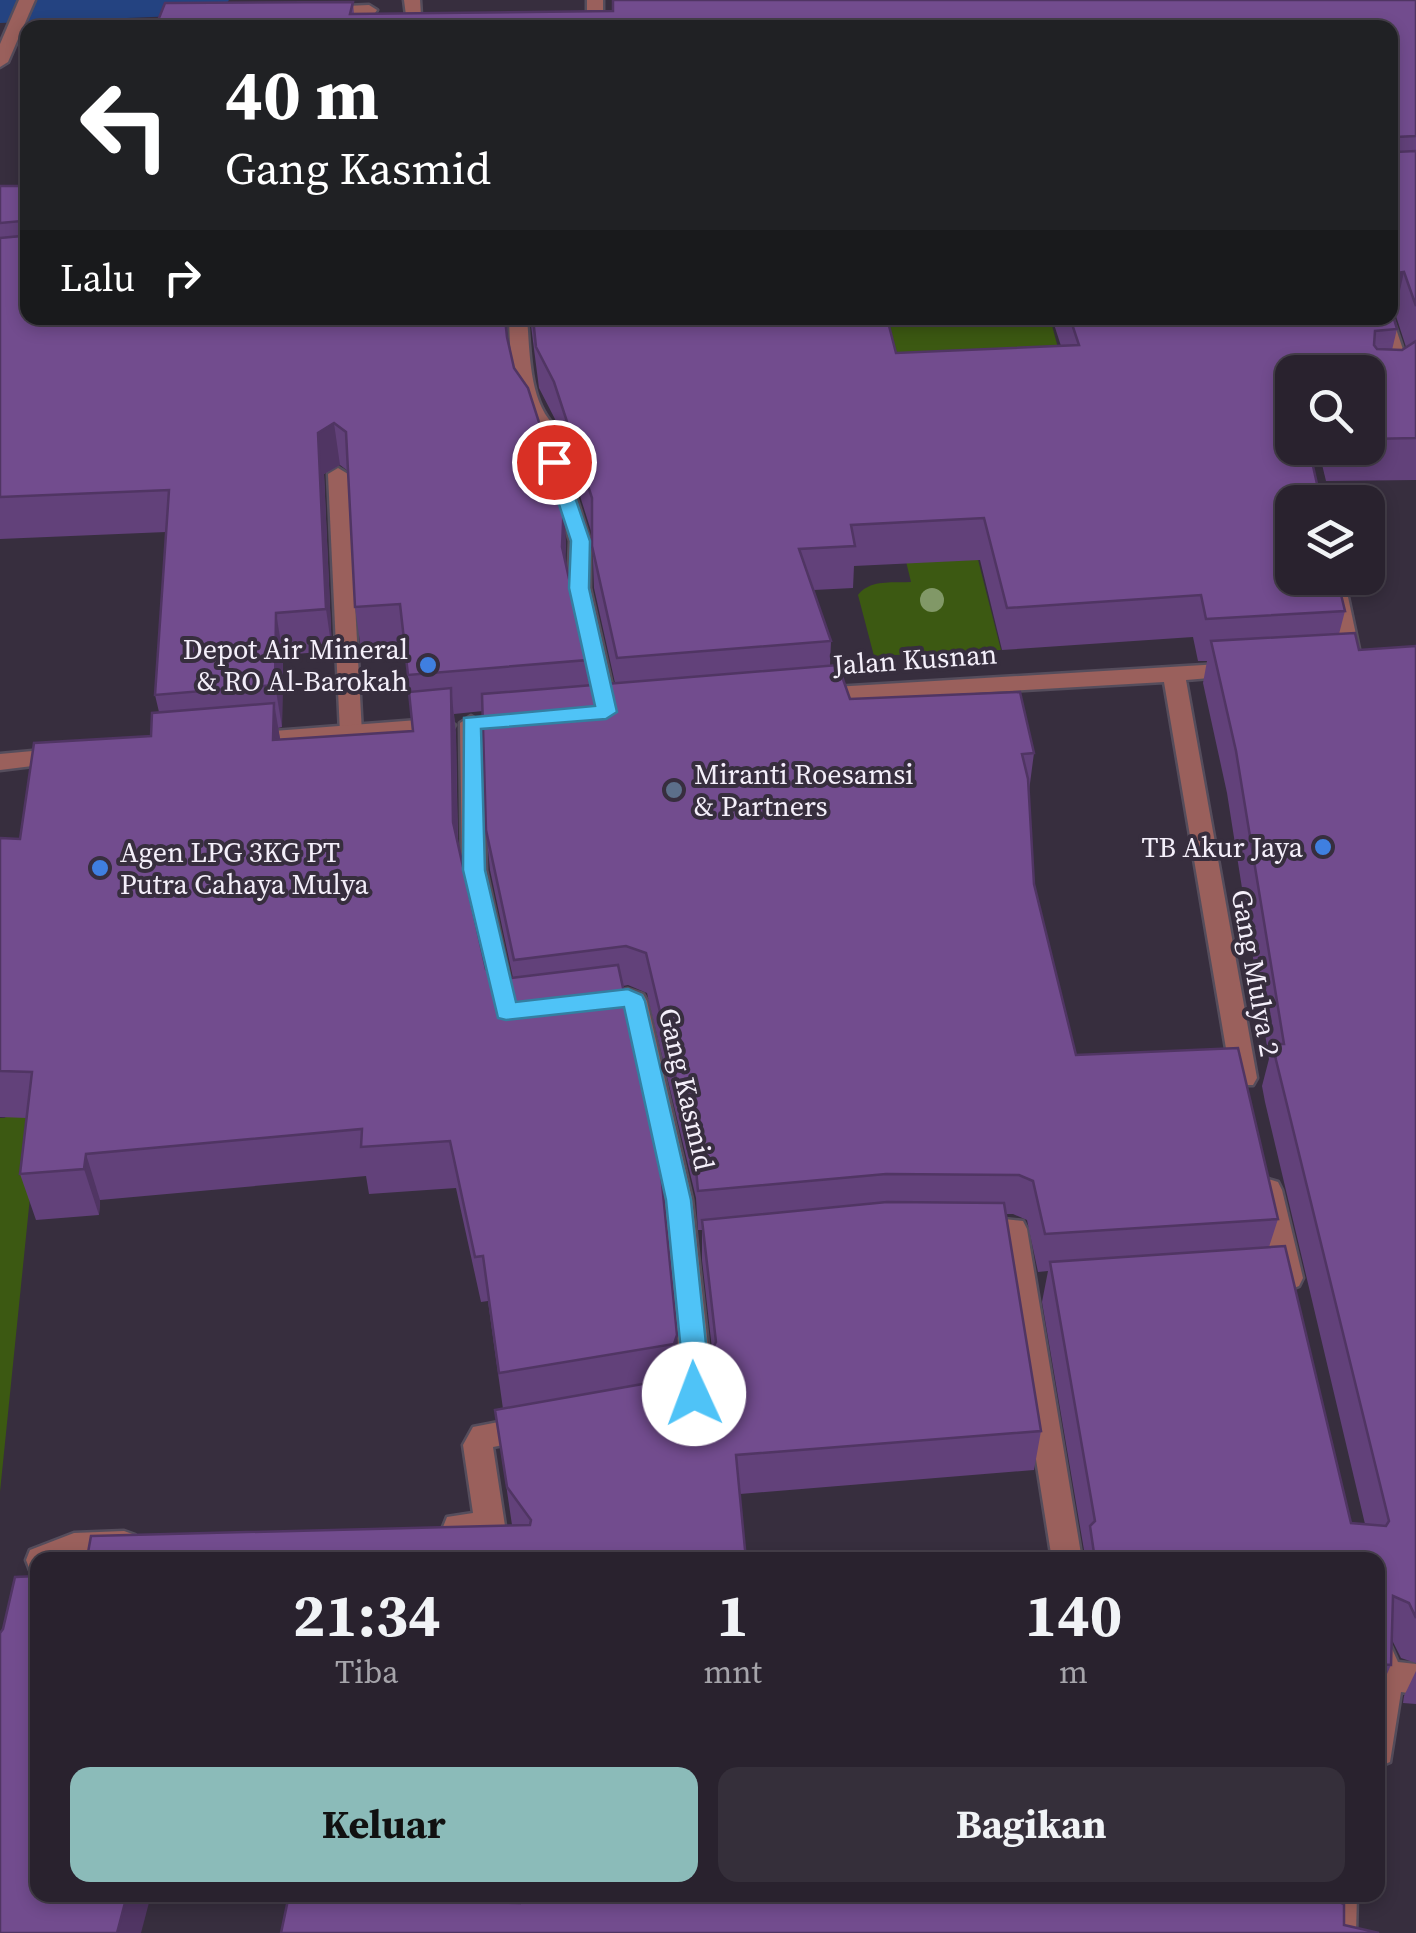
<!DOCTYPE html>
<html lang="id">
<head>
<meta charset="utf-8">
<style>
	:root { --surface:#29222e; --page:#352f3a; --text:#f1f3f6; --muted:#a5a4aa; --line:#453f4a; --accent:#8bbbb9 }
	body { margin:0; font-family:"Source Serif 4",serif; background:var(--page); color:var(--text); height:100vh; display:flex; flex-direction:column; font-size:38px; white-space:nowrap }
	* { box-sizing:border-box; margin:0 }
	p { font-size:32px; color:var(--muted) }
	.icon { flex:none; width:55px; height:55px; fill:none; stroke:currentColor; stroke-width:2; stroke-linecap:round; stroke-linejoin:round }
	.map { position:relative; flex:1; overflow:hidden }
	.sheet { position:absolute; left:30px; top:1552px; width:1355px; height:350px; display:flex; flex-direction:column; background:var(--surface); border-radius:20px; box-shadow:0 5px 15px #0003,0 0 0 2px var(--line) }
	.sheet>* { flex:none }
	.banner { position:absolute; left:20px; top:20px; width:1378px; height:305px; border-radius:20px; box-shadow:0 5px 15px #0003,0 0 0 2px var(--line); background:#202124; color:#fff; overflow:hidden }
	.fabs { position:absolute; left:1275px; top:355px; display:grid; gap:20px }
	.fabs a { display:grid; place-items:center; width:110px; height:110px; border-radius:20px; background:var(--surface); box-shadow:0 5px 15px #0003,0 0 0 2px var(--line); font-size:50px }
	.pin { position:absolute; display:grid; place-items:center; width:85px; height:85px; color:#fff; margin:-42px; border:5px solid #fff; border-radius:50%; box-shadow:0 2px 10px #0007 }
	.me { position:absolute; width:110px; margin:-55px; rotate:358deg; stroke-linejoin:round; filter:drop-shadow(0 0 8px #0008) }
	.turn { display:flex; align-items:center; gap:35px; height:210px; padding:0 40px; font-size:45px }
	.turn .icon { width:130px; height:130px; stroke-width:2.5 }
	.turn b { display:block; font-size:70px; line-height:85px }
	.then { display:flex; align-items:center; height:95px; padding:0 40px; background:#0003; gap:20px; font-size:38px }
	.eta { display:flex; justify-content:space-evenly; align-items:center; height:170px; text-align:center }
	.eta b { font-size:60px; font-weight:700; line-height:70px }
	.button { display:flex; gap:20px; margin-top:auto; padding:20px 40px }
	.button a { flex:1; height:115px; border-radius:20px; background:var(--accent); color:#111; font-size:40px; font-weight:700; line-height:115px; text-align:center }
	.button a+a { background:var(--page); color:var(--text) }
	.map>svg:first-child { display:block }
	.green { fill:#3c5912 }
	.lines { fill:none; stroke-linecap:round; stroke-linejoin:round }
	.canal { fill:#244381; fill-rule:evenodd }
	.lane-casing { stroke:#554d5c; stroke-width:5 }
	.street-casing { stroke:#554d5c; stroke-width:5 }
	.lane { fill:#9a605c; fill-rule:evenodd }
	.street { fill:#9a605c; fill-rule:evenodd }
	.tree { fill:#819867 }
	.wall { fill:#62417a; fill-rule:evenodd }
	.shaded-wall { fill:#503563 }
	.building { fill:#724c8e; stroke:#503563; stroke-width:2.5 }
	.route { fill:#4fc3f7; stroke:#337fa1; stroke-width:2.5 }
	.shop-dot { fill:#3f7fe0; stroke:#372e3e; stroke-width:4 }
	.service-dot { fill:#5c6f8a; stroke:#372e3e; stroke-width:4 }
	.labels { text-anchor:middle; stroke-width:8; stroke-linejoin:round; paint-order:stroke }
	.poi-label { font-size:28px; fill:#f4effa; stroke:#372e3e; text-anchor:end }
	.street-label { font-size:28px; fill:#f4effa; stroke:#372e3e }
</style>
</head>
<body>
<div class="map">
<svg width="1416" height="1933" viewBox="0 0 1416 1933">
	<rect width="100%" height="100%" fill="#372e3e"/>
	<g class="green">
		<polygon points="869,318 1050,318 1068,385 888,391"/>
		<path d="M973,540L1001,650L874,656L858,595C870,579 893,583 911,582L904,553Z"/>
		<polygon points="41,1089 0,1492 0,1118 5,1118 10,1103"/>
	</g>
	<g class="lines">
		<polygon class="canal" points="0,0 229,0 221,11 203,15 0,23"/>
		<defs>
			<g id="lane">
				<polygon points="404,0 420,0 421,16 446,21 438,26 407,23"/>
				<rect x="587" y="0" width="16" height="28"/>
				<polygon points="369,5 377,10 375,13 322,17 314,12 322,7"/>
				<polygon points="338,468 348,474 362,733 351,741 340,733 328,474"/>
			</g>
			<g id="street">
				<polygon points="19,0 35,0 8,62 0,67 0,44"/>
				<polygon points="1391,314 1412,376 1390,388 1368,386 1368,374 1392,374 1375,318 1390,318"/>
				<path d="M509,318H527C530,352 529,399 553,424L590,541V588L618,712L607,719L596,712L568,588L570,541L534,427C511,414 510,343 509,318Z"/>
				<polygon points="1323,578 1344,578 1362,663 1359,668 1343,668 1340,663"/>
				<polygon points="1237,663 1248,670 1245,675 1186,680 1257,1078 1253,1085 1235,1085 1231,1078 1164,682 817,702 806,695 817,688"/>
				<polygon points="471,716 482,723 486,870 516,1007 512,1014 494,1014 490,1007 462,870 460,723"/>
				<polygon points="444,718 455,725 452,730 249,749 238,741 249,733"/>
				<polygon points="65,748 73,751 76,756 73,761 0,770 0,754"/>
				<polygon points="628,989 643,994 647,1001 692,1199 712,1382 696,1411 686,1415 676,1411 671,1402 682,1381 664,1199 623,1008 586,1009 582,1002 586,995"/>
				<polygon points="1268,1179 1278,1182 1282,1190 1303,1278 1299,1286 1289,1290 1279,1286 1275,1278 1254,1190 1258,1182"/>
				<polygon points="975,1216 1023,1221 1027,1229 1082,1560 1052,1560 1001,1239 965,1235 961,1227 965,1219"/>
				<polygon points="529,1416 539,1420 544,1429 539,1438 493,1447 505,1526 501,1536 458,1541 447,1537 443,1527 447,1517 473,1513 463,1445 473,1427"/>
				<polygon points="124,1531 135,1535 139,1545 135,1555 124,1559 38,1560 38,1573 30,1570 26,1560 30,1550 74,1533"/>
				<polygon points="1378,1637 1389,1642 1398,1662 1416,1664 1416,1694 1401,1692 1390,1762 1378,1767"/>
				<polygon points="498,1895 532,1895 523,1933 489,1933"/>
				<polygon points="1323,1895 1357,1895 1356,1933 1322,1933"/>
			</g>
		</defs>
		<use href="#lane" class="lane-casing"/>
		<use href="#street" class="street-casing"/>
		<use href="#lane" class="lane"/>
		<use href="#street" class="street"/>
	</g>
	<circle class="tree" cx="932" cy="600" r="12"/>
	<g class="wall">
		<path d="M1416,0V480L1326,481L1318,448H1368V372H1292L1345,611L1339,634L1359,650L1416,646V1663L1401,1658L1392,1640L1378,1560H1082L1084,1550L1042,1302L1048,1271L1038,1272L1027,1220L1013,1214H1006L1041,1431L1034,1470L740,1494L746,1560L512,1525L495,1410L503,1409L488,1301L481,1302L456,1188L369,1194L366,1176L100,1200L99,1215L36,1220L20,1174L27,1118L0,1117V838L20,839L151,736L159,712L155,695L166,532L0,539V186L507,337L514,368L566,542L565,562L587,660L589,685L615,683L594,588L592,534L557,423L539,388L530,318H887L896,353L1061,346L1052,318H1390V28H155L353,2L354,14ZM1392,313H1395L1406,347L1402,350H1392L1397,329ZM340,465L348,471L355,607L361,649L405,646L413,731L280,739L278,728L282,727L283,655L332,651L324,474ZM980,560L1002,650L1193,637L1198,661H1207L1203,683L1227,793L1269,1059L1262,1086L1265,1102L1365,1524L1351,1523L1269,1247L1278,1219L1076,1055L1034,884L1029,791L1034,753L850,699L830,665L831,641L814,590L853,588L854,566ZM483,711L486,830L490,870L513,978L492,975L486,969L458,844L456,736L454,714ZM628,985L647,993L696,1198L698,1230H702V1260L712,1349L699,1374L678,1378L659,1153L623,986Z"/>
		<polygon points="1378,1664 1391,1665 1378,1694"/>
		<polygon points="1416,1671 1416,1704 1403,1703 1404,1696"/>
	</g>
	<g class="shaded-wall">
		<polygon points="1404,272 1395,313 1390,313 1390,274"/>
		<polygon points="334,423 340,465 324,474 332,651 326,609 318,433"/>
		<polygon points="564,500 566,542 564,589 562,547"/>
		<polygon points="276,613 283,655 282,727 275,685"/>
		<polygon points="451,688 456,736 458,870 453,822"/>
		<polygon points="274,703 282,750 273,740"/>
		<polygon points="86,1154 100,1200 99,1215 84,1169"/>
		<polygon points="677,1335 678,1380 674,1389 674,1344"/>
		<polygon points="127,1895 151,1895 141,1933 117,1933"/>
		<polygon points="482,1895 495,1895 487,1933 480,1902"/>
	</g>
	<g class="building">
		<polygon points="613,0 1416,0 1416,136 1396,137 1396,152 1416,151 1416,306 1404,272 1390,274 1390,28 155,28 165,3 353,2 350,14 613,11"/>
		<polygon points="0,186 28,186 28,318 505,318 507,337 514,368 528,388 564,500 562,547 587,660 408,675 400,604 355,607 346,432 334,423 318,433 326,609 276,613 275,685 155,695 169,490 0,497 0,238 21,236 21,221 0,223"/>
		<polygon points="1390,306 1397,329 1375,331 1374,345 1377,349 1402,350 1416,341 1416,438 1368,439 1368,372 1292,372 1292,448 1309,448 1321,502 1292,502 1292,578 1337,578 1345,611 1206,619 1201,595 1007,608 984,518 851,525 855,546 799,549 831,641 617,658 592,546 592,498 554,382 536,347 533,318 887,318 896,353 1079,345 1070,318 1390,318"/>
		<polygon points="1355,633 1359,650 1416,646 1416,1618 1409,1603 1393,1596 1391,1665 1378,1664 1378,1560 1095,1560 1090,1526 1095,1521 1050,1262 1285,1246 1351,1523 1386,1526 1389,1521 1276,1060 1273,1044 1284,1044 1236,751 1211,641"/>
		<polygon points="838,665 850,699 1020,692 1034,753 1022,754 1028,779 1034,884 1076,1055 1238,1048 1278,1219 1045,1234 1033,1181 1019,1175 886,1174 698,1191 695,1159 646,953 626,946 514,960 486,830 482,694"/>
		<polygon points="451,688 453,822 486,969 492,975 511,978 618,965 659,1153 677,1335 674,1344 499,1373 483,1256 475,1257 450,1141 361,1147 362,1129 86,1154 84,1169 20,1174 32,1072 0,1071 0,838 20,839 34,743 151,736 152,713 274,703 273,740 413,731 409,692"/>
		<polygon points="887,1202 1004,1203 1041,1431 736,1455 746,1560 79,1560 80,1558 87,1558 91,1536 530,1525 531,1520 507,1487 495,1410 699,1374 716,1342 702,1220"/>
		<polygon points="38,1576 38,1895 127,1895 117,1933 0,1933 0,1633 3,1629 15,1577"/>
		<polygon points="289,1895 482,1895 480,1902 520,1903 522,1895 1334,1895 1334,1900 1344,1904 1344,1925 1379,1933 281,1933"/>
	</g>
	<polygon class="route" points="554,457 563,462 590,541 589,588 617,712 606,719 481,729 485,870 516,1002 628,989 642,995 645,1001 691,1200 710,1382 703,1402 694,1405 684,1402 680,1394 684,1382 666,1200 624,1007 506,1020 498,1018 463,870 464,718 595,706 569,588 571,541 545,462"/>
	<g class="shop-dot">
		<circle cx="428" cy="665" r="10"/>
		<circle cx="1323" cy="847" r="10"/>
		<circle cx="100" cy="868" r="10"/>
	</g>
	<circle class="service-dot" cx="674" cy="790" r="10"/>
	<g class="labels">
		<g class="poi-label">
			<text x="408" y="659">Depot Air Mineral<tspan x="408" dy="32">&amp; RO Al-Barokah</tspan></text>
			<text x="694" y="784" text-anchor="start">Miranti Roesamsi<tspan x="694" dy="32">&amp; Partners</tspan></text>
			<text x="1303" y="857">TB Akur Jaya</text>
			<text x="120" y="862" text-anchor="start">Agen LPG 3KG PT<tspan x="120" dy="32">Putra Cahaya Mulya</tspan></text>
		</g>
		<g class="street-label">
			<text transform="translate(915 659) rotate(-4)" y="10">Jalan Kusnan</text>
			<text transform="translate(1256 973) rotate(80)" y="10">Gang Mulya 2</text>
			<text transform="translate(687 1089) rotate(77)" y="10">Gang Kasmid</text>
		</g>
	</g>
</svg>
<div class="fabs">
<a><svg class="icon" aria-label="search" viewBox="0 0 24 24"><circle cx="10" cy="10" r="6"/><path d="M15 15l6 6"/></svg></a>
<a><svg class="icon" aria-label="layers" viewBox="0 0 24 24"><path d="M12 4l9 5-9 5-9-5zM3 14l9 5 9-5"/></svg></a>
</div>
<div class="pin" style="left:554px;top:462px;background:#d93025"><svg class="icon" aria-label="arrive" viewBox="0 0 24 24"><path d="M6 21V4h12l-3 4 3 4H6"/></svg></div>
<svg class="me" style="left:694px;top:1394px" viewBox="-20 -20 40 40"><circle r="19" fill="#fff"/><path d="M0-13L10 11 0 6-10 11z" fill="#4fc3f7"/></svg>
<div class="banner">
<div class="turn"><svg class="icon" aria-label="left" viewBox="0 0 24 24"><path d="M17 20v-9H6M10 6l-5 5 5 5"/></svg><div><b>40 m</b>Gang Kasmid</div></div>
<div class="then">Lalu<svg class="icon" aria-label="right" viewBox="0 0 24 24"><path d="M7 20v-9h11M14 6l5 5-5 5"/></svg></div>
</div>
<section class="sheet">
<div class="eta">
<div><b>21:34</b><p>Tiba</p></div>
<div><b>1</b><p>mnt</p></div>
<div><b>140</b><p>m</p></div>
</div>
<div class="button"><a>Keluar</a><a>Bagikan</a></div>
</section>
</div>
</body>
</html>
